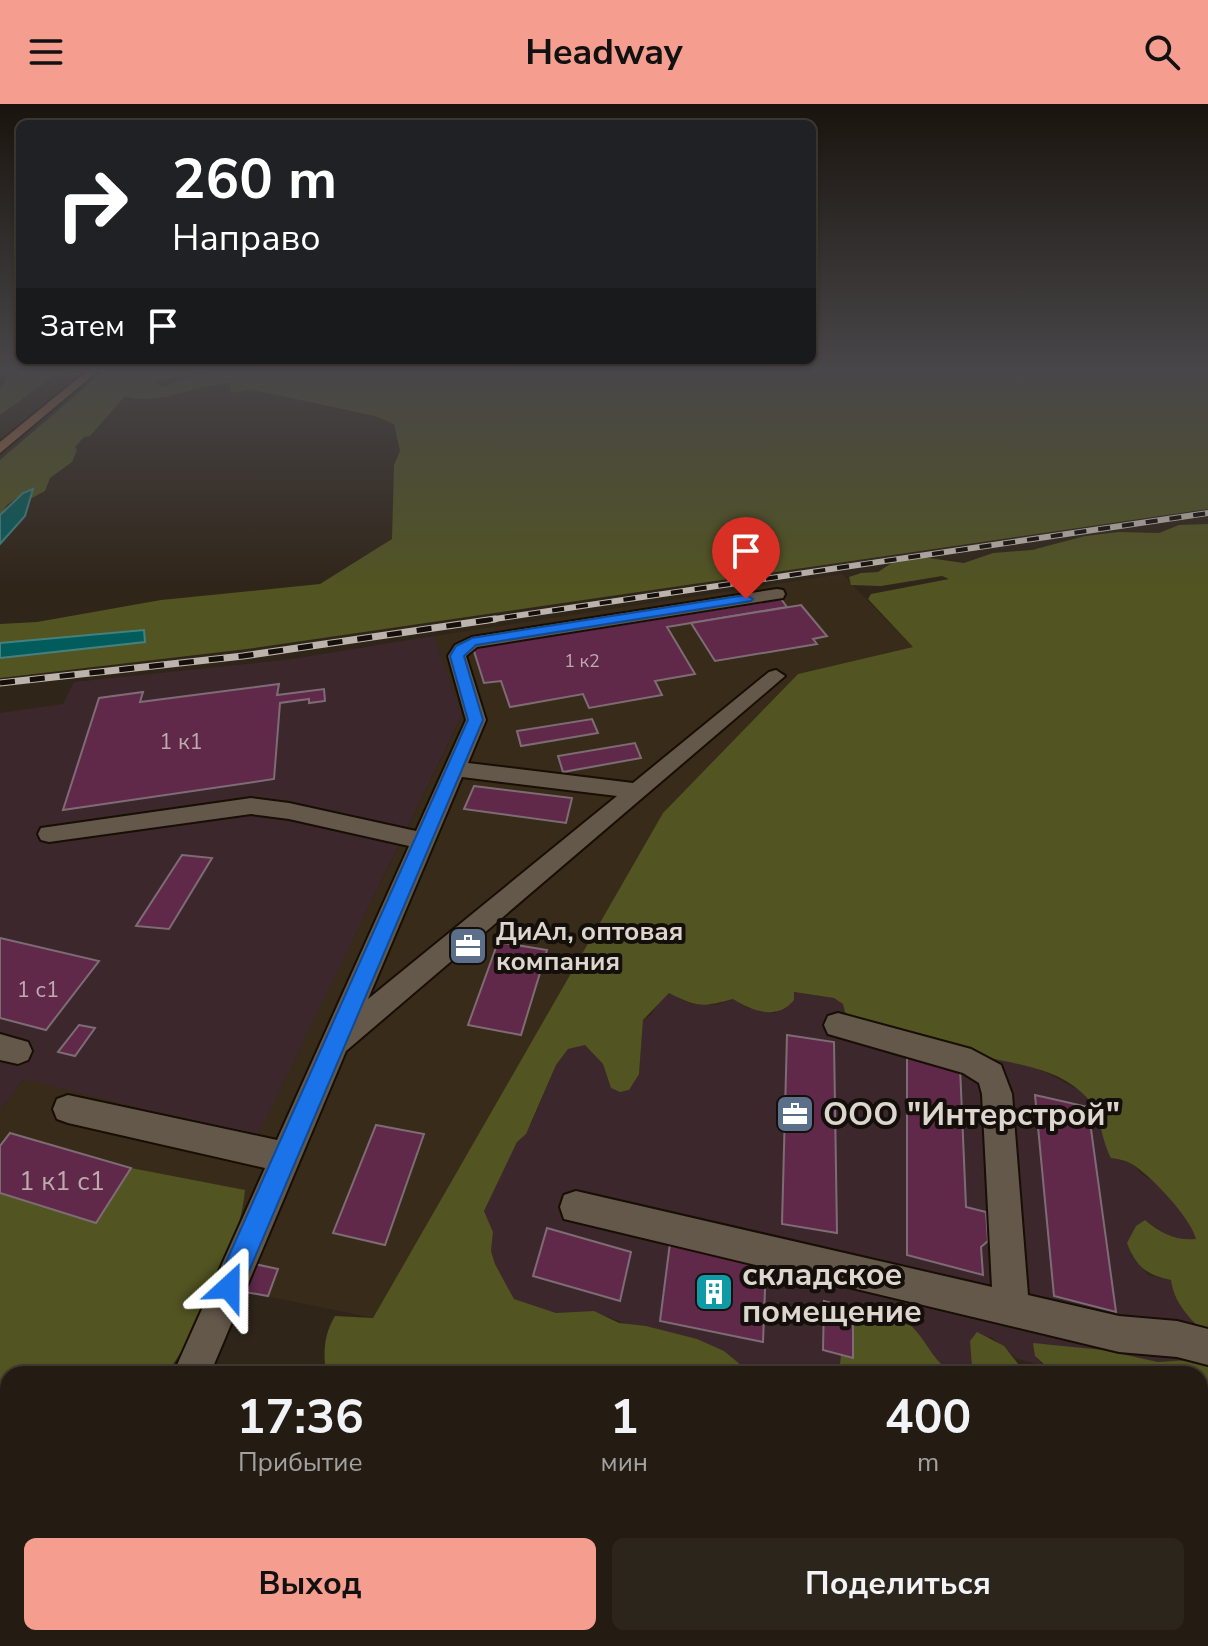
<!DOCTYPE html>
<html lang="ru">
<head>
<meta charset="utf-8">
<style>
	:root { --surface:#241c13; --page:#2c251c; --text:#f1f3f6; --muted:#a3a1a0; --line:#413a33; --accent:#f59d8f }
	body { margin:0; font-family:"Nunito Sans",sans-serif; background:var(--page); color:var(--text); height:100vh; display:flex; flex-direction:column; font-size:30px; white-space:nowrap }
	* { box-sizing:border-box; margin:0 }
	p { font-size:26px; color:var(--muted) }
	.icon { flex:none; width:44px; height:44px; fill:none; stroke:currentColor; stroke-width:2; stroke-linecap:round; stroke-linejoin:round }
	.map { position:relative; flex:1; overflow:hidden }
	.details { position:absolute; left:0px; top:1262px; width:1208px; height:280px; display:flex; flex-direction:column; background:var(--surface); border-radius:24px 24px 0 0; box-shadow:0 2px 6px #0004,0 0 0 2px var(--line) }
	.details>* { flex:none }
	.top-card { position:absolute; left:16px; top:16px; width:800px; height:244px; border-radius:12px; box-shadow:0 2px 6px #0004,0 0 0 2px var(--line); background:#202124; color:#fff; overflow:hidden }
	.pin { position:absolute; display:grid; place-items:center; width:68px; height:68px; color:#fff; margin:-82px -34px; border-radius:50% 50% 50% 0; rotate:-45deg; box-shadow:0 0 8px #0007 }
	.pin .icon { rotate:45deg }
	.me { position:absolute; width:88px; margin:-44px; rotate:24deg; stroke-linejoin:round; filter:drop-shadow(0 0 6px #0008) }
	.turn { display:flex; align-items:center; gap:28px; height:168px; padding:0 24px; font-size:36px }
	.turn .icon { width:104px; height:104px; stroke-width:2.5 }
	.turn b { display:block; font-size:56px; line-height:68px }
	.then { display:flex; align-items:center; height:76px; padding:0 24px; background:#0003; gap:16px; font-size:30px }
	.eta { display:flex; justify-content:space-evenly; align-items:center; height:136px; text-align:center }
	.eta b { font-size:48px; font-weight:700; line-height:56px }
	.primary-button { display:flex; gap:16px; margin-top:auto; padding:16px 24px }
	.primary-button a { flex:1; height:92px; border-radius:12px; background:var(--accent); color:#111; font-size:32px; font-weight:700; line-height:92px; text-align:center }
	.primary-button a+a { background:var(--page); color:var(--text) }
	header { display:flex; justify-content:space-between; align-items:center; height:104px; padding:0 24px; background:var(--accent); color:#111; font-size:36px; font-weight:700 }
	.map>svg:first-child { display:block }
	.built { fill:#392b19 }
	.industrial { fill:#3c282c }
	.green { fill:#525422 }
	.water { fill:#035c5c; stroke:#44817e; stroke-width:2 }
	.building { fill:#60294a; stroke:#7e6c75; stroke-width:2 }
	.lines { fill:none; stroke-linecap:round; stroke-linejoin:round }
	.minor-casing { stroke:#170e04; stroke-width:4 }
	.major-casing { stroke:#170e04; stroke-width:4 }
	.minor { fill:#64584a; fill-rule:evenodd }
	.major { fill:#a36843; fill-rule:evenodd }
	.rail-far1-casing { stroke:#bcb4ac; stroke-width:6 }
	.rail-casing { stroke:#bcb4ac; stroke-width:7 }
	.rail-far1 { stroke:#140f0a; stroke-width:4; stroke-dasharray:12; stroke-linecap:butt }
	.rail { stroke:#140f0a; stroke-width:5; stroke-dasharray:15; stroke-linecap:butt }
	.route { fill:#1a73e8; stroke:#114b97; stroke-width:2 }
	.labels { text-anchor:middle; stroke-width:8; stroke-linejoin:round; paint-order:stroke }
	.far-number-label { font-size:18px; fill:#beabad }
	.number-label { font-size:22px; fill:#beabad }
	.poi-label { font-size:26px; font-weight:bold; fill:#ddd6ce; stroke:#140f0a; text-anchor:start }
	.near-number-label { font-size:26px; fill:#beabad }
	.near-poi-label { font-size:32px; font-weight:bold; fill:#ddd6ce; stroke:#140f0a; text-anchor:start }
</style>
</head>
<body>
<header><svg class="icon" aria-label="menu" viewBox="0 0 24 24"><path d="M4 6h16M4 12h16M4 18h16"/></svg>Headway<svg class="icon" aria-label="search" viewBox="0 0 24 24"><circle cx="10" cy="10" r="6"/><path d="M15 15l6 6"/></svg></header>
<div class="map">
<svg width="1208" height="1542" viewBox="0 0 1208 1542">
	<rect width="100%" height="100%" fill="#302519"/>
	<polygon class="built" points="842,470 913,543 798,570 663,709 373,1214 0,1137 0,1006 24,975 257,1032 462,612 434,532"/>
	<g class="industrial">
		<polygon points="434,532 462,611 257,1033 24,975 0,1006 0,609 63,600 74,578 285,556"/>
		<polygon points="793,888 834,894 843,900 980,951 1040,965 1082,988 1101,1015 1111,1054 1133,1059 1140,1069 1163,1083 1194,1124 1197,1135 1184,1136 1170,1133 1145,1116 1131,1150 1148,1171 1171,1176 1172,1184 1183,1206 1195,1218 1201,1255 1158,1258 1047,1240 1035,1252 1046,1263 1016,1254 991,1233 970,1237 973,1262 947,1265 934,1255 917,1227 905,1217 865,1209 841,1245 839,1270 760,1270 735,1259 724,1247 646,1222 632,1222 606,1212 556,1209 514,1195 495,1160 491,1147 493,1128 484,1107 517,1038 531,1020 556,961 568,945 585,941 603,960 611,984 639,970 643,916 651,911 662,893 669,889 691,900 716,901 733,895 748,904 775,909"/>
	</g>
	<g class="green">
		<polygon points="9,267 61,267 0,311 0,285 7,274 0,269"/>
		<path d="M104,267H197L154,279L163,283L212,267H1208V405L247,545L0,574V520L37,518L161,496L320,480L392,435L394,361L400,347L394,320L375,312L249,285L235,289L230,286L231,279C199,279 159,303 125,292L90,332L84,333L75,343L77,346L72,358L50,374L45,387L30,395L27,386L7,401L0,411V356Z"/>
		<path d="M1208,420V1230C1191,1218 1173,1197 1171,1176C1147,1171 1136,1163 1127,1139L1136,1122L1145,1116C1161,1129 1175,1137 1196,1135C1192,1115 1148,1068 1130,1059C1124,1056 1117,1055 1111,1054C1099,1031 1102,1006 1081,988C1053,963 1016,961 983,952C939,940 895,927 851,914L845,908L843,900L834,894L794,888V896C777,917 752,907 733,895C703,903 698,904 669,889L643,916L639,970L629,986L620,988L611,984L603,960L585,941L568,945L556,961L526,1030L517,1038L484,1107L493,1128L491,1147L495,1160L514,1195L556,1209L594,1207L619,1219L646,1222L697,1235L724,1247L747,1266L760,1270H326C323,1248 324,1230 335,1212L373,1214L663,709L798,570L913,543L868,495L871,490L949,475L942,472L881,482L851,481L849,473L861,469L878,468L893,458L914,452L964,459L993,449L1032,446L1085,432L1119,428L1159,429L1179,421Z"/>
		<path d="M131,1064L245,1086C240,1142 200,1225 166,1270H8V1326L0,1324V1089L96,1119Z"/>
		<path d="M865,1209C878,1211 893,1211 904,1217C922,1226 929,1252 947,1265L972,1262L970,1237L977,1228L1004,1242L1026,1270H839L844,1219Z"/>
		<polygon points="1033,1239 1103,1246 1158,1258 1201,1255 1208,1258 1208,1327 1200,1326 1200,1270 1055,1270 1035,1252"/>
		<polygon points="0,1427 8,1434 8,1502 0,1518"/>
		<polygon points="1200,1438 1208,1442 1208,1542 865,1542 845,1534 1200,1534"/>
		<polygon points="50,1534 343,1534 370,1542 47,1542"/>
	</g>
	<g class="water">
		<polygon points="33,385 25,412 0,440 0,411 23,389"/>
		<polygon points="144,526 145,538 0,554 0,539"/>
	</g>
	<g class="building">
		<polygon points="781,495 787,503 667,523 695,570 655,577 662,591 589,604 583,590 510,603 501,577 484,579 473,544"/>
		<polygon points="801,501 827,532 813,535 817,540 715,557 691,519"/>
		<polygon points="279,580 277,591 324,585 325,597 309,599 309,595 280,599 274,675 63,706 99,594 143,588 140,598"/>
		<polygon points="592,615 598,629 521,642 517,627"/>
		<polygon points="635,639 641,654 563,668 558,652"/>
		<polygon points="474,682 572,694 566,719 464,705"/>
		<polygon points="182,751 212,754 169,825 136,822"/>
		<polygon points="0,834 99,857 46,926 0,914"/>
		<polygon points="498,838 547,846 521,931 468,921"/>
		<polygon points="79,921 95,924 75,952 58,948"/>
		<polygon points="787,931 834,938 837,1129 782,1120"/>
		<polygon points="907,952 960,963 966,1103 986,1108 988,1137 981,1143 983,1171 907,1151"/>
		<polygon points="1035,991 1088,1003 1116,1208 1054,1192"/>
		<polygon points="376,1021 424,1030 385,1141 333,1129"/>
		<polygon points="10,1029 131,1064 96,1119 0,1089 0,1042"/>
		<polygon points="547,1124 631,1148 620,1197 533,1172"/>
		<polygon points="670,1139 766,1159 763,1238 660,1217"/>
		<polygon points="250,1159 278,1165 268,1192 239,1187"/>
		<polygon points="824,1197 853,1205 853,1254 823,1246"/>
	</g>
	<g class="lines">
		<defs>
			<g id="minor">
				<path d="M777,485L783,486L785,490L783,494L477,543L466,552L486,616L468,659L633,679L769,568L776,566L785,572L346,947L210,1270H173L265,1064L68,1019L57,1015L53,1005L57,995L68,991L277,1036L409,742L289,715L251,710L49,738L41,736L38,730L41,724L251,694L289,699L416,727L466,616L448,552L455,541L472,533ZM462,673L617,692L368,895Z"/>
				<polygon points="838,909 971,945 1001,961 1012,990 1028,1191 1119,1212 1177,1217 1208,1225 1208,1261 1177,1253 1119,1248 564,1115 560,1103 564,1091 576,1087 992,1183 982,990 979,979 963,969 828,930 824,921 828,912"/>
				<polygon points="0,930 28,938 32,947 28,956 18,960 0,956"/>
			</g>
			<g id="major">
				<polygon points="87,267 98,267 0,349 0,338"/>
				<polygon points="0,1342 8,1344 8,1384 0,1382"/>
				<polygon points="572,1534 641,1534 644,1542 575,1542"/>
			</g>
		</defs>
		<use href="#minor" class="minor-casing"/>
		<use href="#major" class="major-casing"/>
		<use href="#minor" class="minor"/>
		<use href="#major" class="major"/>
		<defs>
			<polyline id="rail-far1" points="481,517 1208,409"/>
			<polyline id="rail" points="0,579 243,552 495,515"/>
		</defs>
		<use href="#rail-far1" class="rail-far1-casing"/>
		<use href="#rail" class="rail-casing"/>
		<use href="#rail-far1" class="rail-far1"/>
		<use href="#rail" class="rail"/>
	</g>
	<linearGradient id="sky" x2="0" y2="1"><stop stop-color="#1a140e"/><stop offset="0.55" stop-color="#484649"/><stop offset="1" stop-color="#484649" stop-opacity="0"/></linearGradient>
	<rect width="1208" height="483" fill="url(#sky)"/>
	<polygon class="route" points="746,491 753,495 751,497 476,541 464,552 483,616 238,1193 229,1196 219,1193 215,1183 219,1174 468,616 450,552 456,542 472,534"/>
	<defs>
		<symbol id="office-square" viewBox="-11 -11 22 22"><rect x="-9" y="-9" width="18" height="18" rx="4" fill="#5c6f8a" stroke="#140f0a"/><path d="M-6-3h4V-5.5h4V-3h4V5H-6ZM-1-4.5V-3h2v-1.5ZM-6 0V1H6V0Z" fill="#fff"/></symbol>
		<symbol id="building-square" viewBox="-11 -11 22 22"><rect x="-9" y="-9" width="18" height="18" rx="4" fill="#0f9aa8" stroke="#140f0a"/><path d="M-4-6H4V6H1V3H-1V6H-4ZM-2.5-4.3h1.7v1.8h-1.7ZM.8-4.3h1.7v1.8H.8ZM-2.5-1h1.7V.8h-1.7ZM.8-1h1.7V.8H.8Z" fill="#fff"/></symbol>
	</defs>
	<g fill-rule="evenodd">
		<use href="#office-square" x="446" y="820" width="44" height="44"/>
		<use href="#office-square" x="773" y="988" width="44" height="44"/>
		<use href="#building-square" x="692" y="1166" width="44" height="44"/>
	</g>
	<g class="labels">
		<g class="far-number-label">
			<text x="582" y="563">1 к2</text>
		</g>
		<g class="number-label">
			<text x="181" y="645">1 к1</text>
			<text x="38" y="893">1 с1</text>
		</g>
		<g class="poi-label">
			<text x="496" y="836">ДиАл, оптовая<tspan x="496" dy="30">компания</tspan></text>
		</g>
		<g class="near-number-label">
			<text x="62" y="1086">1 к1 с1</text>
		</g>
		<g class="near-poi-label">
			<text x="823" y="1021">ООО "Интерстрой"</text>
			<text x="742" y="1181">складское<tspan x="742" dy="37">помещение</tspan></text>
		</g>
	</g>
</svg>
<div class="pin" style="left:746px;top:495px;background:#d93025"><svg class="icon" aria-label="arrive" viewBox="0 0 24 24"><path d="M6 21V4h12l-3 4 3 4H6"/></svg></div>
<svg class="me" style="left:229px;top:1183px" viewBox="-20 -20 40 40"><path d="M0-17L14 15 0 8-14 15z" fill="#1a73e8" stroke="#fff" stroke-width="4"/></svg>
<div class="top-card">
<div class="turn"><svg class="icon" aria-label="right" viewBox="0 0 24 24"><path d="M7 20v-9h11M14 6l5 5-5 5"/></svg><div><b>260 m</b>Направо</div></div>
<div class="then">Затем<svg class="icon" aria-label="arrive" viewBox="0 0 24 24"><path d="M6 21V4h12l-3 4 3 4H6"/></svg></div>
</div>
<section class="details">
<div class="eta">
<div><b>17:36</b><p>Прибытие</p></div>
<div><b>1</b><p>мин</p></div>
<div><b>400</b><p>m</p></div>
</div>
<div class="primary-button"><a>Выход</a><a>Поделиться</a></div>
</section>
</div>
</body>
</html>
